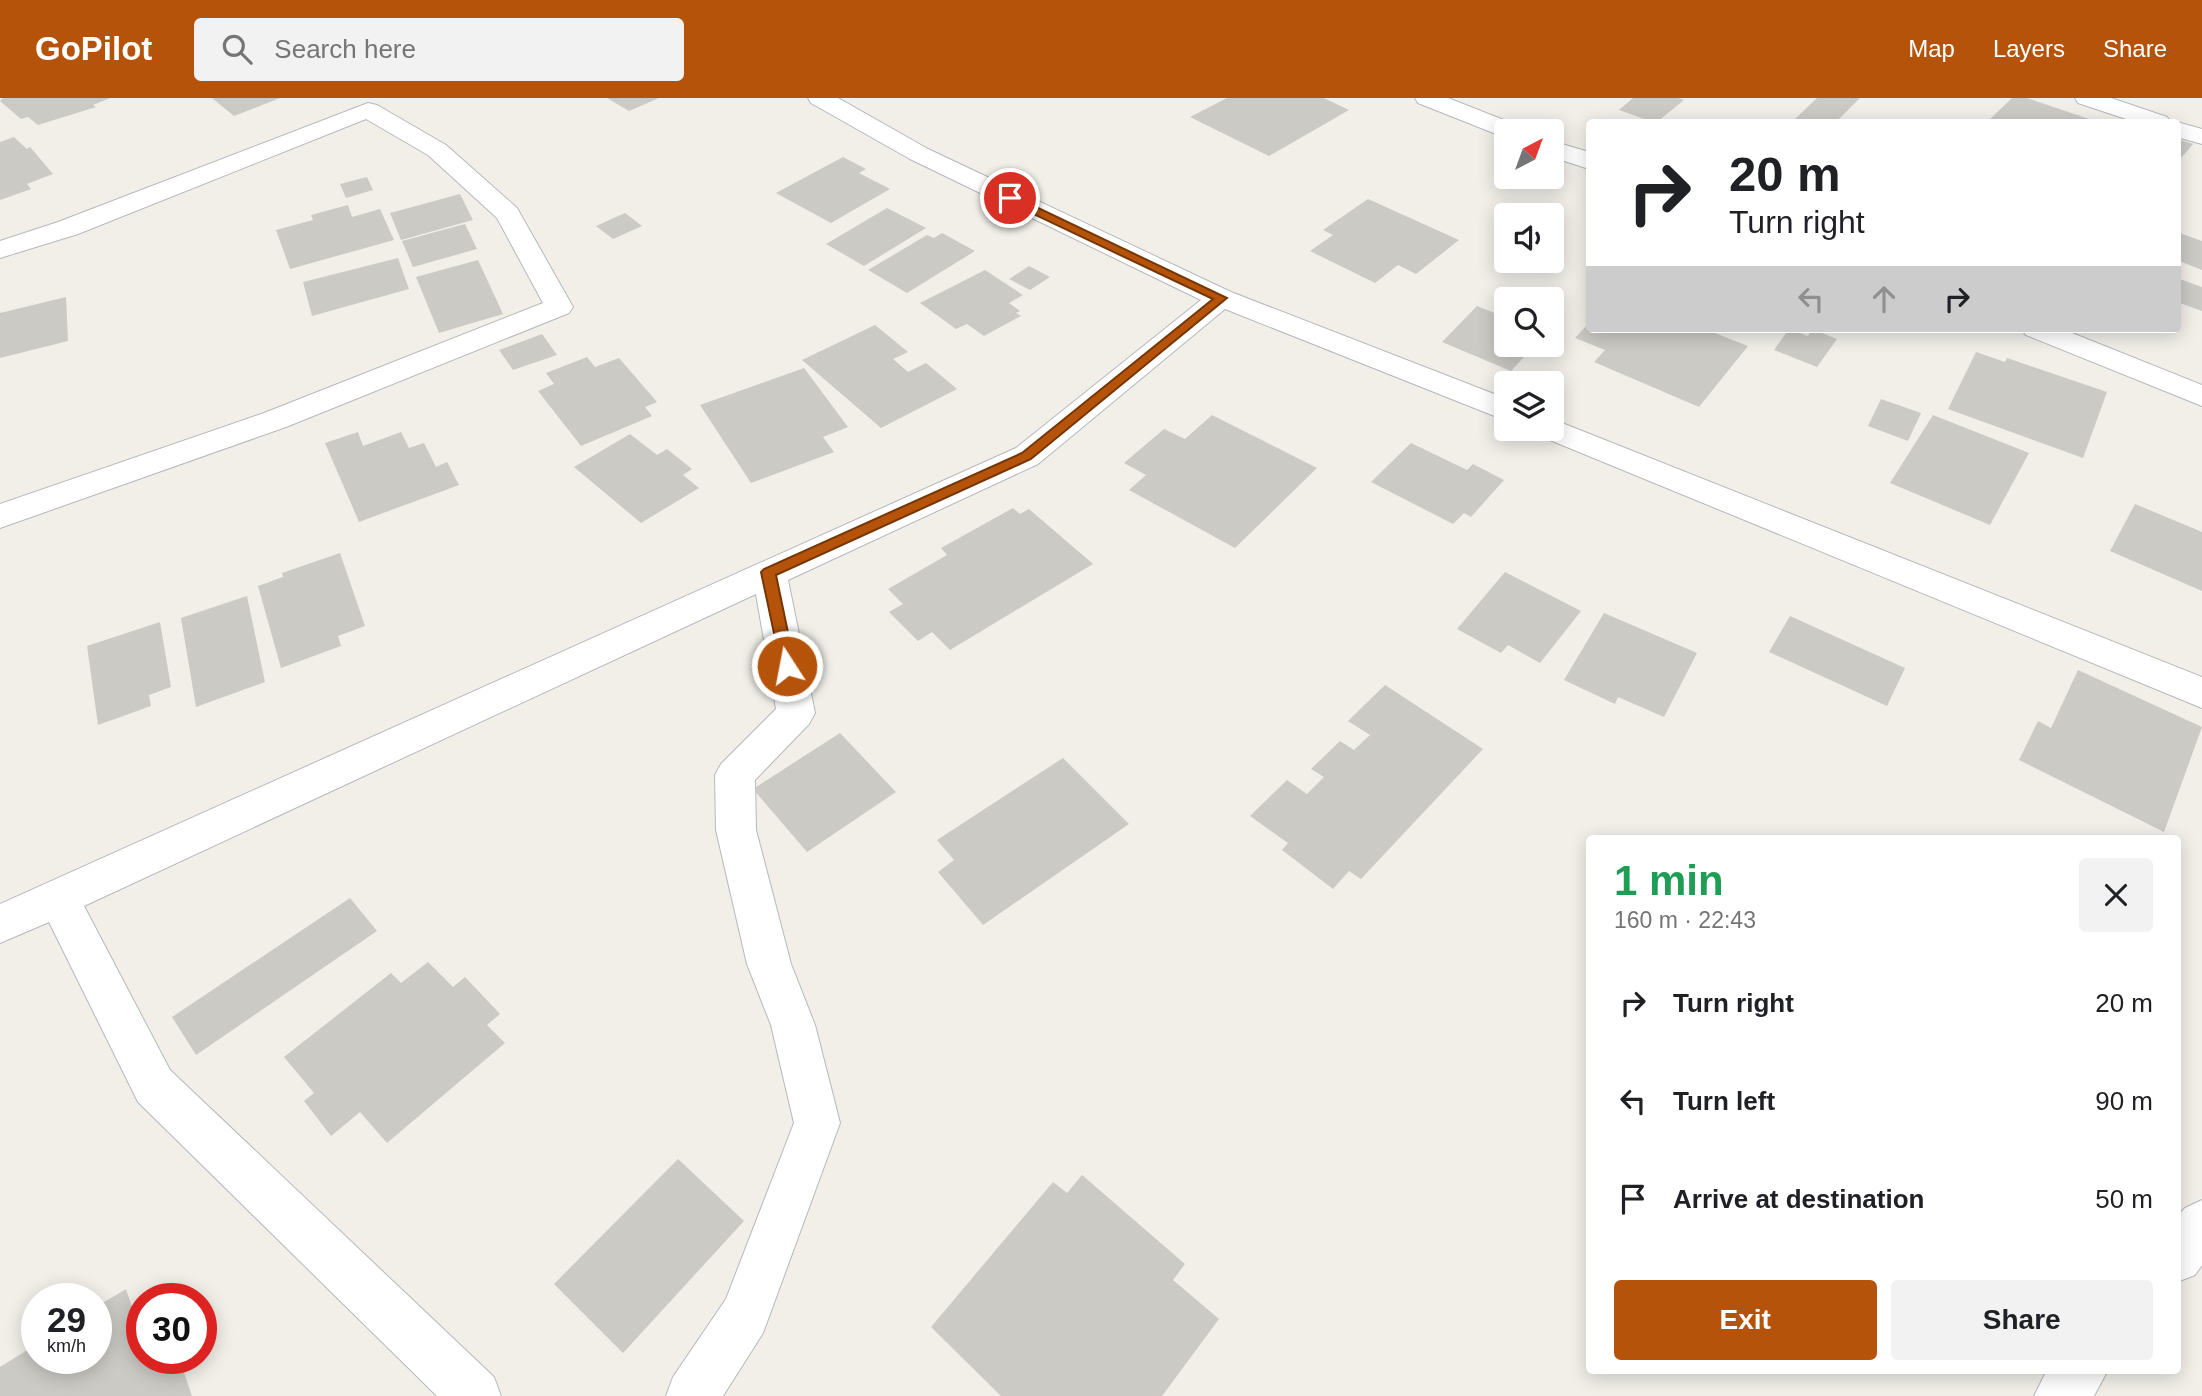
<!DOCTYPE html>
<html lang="en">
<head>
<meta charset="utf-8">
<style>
	:root { --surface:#fff; --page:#f2f2f2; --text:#202124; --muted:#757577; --accent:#b45309 }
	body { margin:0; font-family:Helvetica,sans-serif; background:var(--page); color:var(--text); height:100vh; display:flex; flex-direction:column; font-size:26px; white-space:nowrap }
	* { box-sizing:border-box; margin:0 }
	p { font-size:23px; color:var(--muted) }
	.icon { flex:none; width:38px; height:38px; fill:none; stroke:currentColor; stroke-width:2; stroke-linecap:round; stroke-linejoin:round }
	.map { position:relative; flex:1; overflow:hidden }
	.panel { position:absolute; left:1586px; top:737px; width:595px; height:539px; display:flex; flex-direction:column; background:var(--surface); border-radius:7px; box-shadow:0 4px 18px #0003 }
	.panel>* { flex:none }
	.banner { position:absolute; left:1586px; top:21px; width:595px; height:214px; border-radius:7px; box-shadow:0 4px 18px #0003; background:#fff; color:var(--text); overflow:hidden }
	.needle { width:46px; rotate:41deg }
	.buttons { position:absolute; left:1494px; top:21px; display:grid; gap:14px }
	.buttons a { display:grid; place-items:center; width:70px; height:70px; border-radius:7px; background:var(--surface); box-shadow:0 4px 18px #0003; font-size:35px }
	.speed { position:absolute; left:21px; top:1185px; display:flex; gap:14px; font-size:35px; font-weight:700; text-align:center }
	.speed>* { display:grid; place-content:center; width:91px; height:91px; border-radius:50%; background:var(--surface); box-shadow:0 4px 18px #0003; line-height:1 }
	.speed small { font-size:18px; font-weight:400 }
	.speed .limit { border:10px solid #d22; background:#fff; color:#111 }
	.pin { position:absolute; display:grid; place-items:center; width:60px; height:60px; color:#fff; margin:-30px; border:4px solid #fff; border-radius:50%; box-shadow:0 2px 7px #0007 }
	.me { position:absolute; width:77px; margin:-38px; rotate:349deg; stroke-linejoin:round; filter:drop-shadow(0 0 5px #0008) }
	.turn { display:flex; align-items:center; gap:24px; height:147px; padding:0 28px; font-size:32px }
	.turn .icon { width:91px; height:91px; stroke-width:2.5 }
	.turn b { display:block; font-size:49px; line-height:60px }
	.lanes { display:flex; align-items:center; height:66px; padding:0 28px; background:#0003; justify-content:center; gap:35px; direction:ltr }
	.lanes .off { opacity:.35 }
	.round { display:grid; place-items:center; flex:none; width:74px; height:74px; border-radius:7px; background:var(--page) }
	.headline { display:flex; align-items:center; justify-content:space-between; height:119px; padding:0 28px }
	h1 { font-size:42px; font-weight:600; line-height:52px; color:#1e9e55 }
	.cta { display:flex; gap:14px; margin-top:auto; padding:14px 28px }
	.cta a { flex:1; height:80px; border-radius:7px; background:var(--accent); color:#fff; font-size:28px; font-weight:600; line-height:80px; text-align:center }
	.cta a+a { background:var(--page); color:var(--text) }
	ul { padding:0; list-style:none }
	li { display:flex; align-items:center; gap:21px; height:98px; padding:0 28px }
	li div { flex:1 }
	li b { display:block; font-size:26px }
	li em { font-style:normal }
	header { display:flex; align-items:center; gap:42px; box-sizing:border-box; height:98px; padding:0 35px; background:var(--accent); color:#fff }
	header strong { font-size:33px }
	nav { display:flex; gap:38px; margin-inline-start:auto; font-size:24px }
	.search { width:490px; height:63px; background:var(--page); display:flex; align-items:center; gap:18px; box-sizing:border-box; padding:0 24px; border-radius:7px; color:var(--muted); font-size:26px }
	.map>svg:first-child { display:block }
	.building { fill:#cccac5 }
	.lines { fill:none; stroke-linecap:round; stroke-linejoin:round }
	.minor-casing { stroke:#b5b8bc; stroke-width:2 }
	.tertiary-casing { stroke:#b5b8bc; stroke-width:2 }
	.minor { fill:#fff; fill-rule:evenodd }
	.tertiary { fill:#fff; fill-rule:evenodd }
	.route { fill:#b45309; stroke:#753606; stroke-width:2 }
</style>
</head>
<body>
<header>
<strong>GoPilot</strong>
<div class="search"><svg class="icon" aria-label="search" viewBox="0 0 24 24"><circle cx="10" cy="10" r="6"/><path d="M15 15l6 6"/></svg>Search here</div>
<nav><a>Map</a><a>Layers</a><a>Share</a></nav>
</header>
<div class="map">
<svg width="2202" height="1298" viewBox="0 0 2202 1298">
	<rect width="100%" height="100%" fill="#f1efe8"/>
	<g class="building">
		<polygon points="110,0 93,7 96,9 38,27 28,19 21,21 0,3 3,0"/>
		<polygon points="212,0 280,0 234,18"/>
		<polygon points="607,0 659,0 629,13"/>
		<polygon points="1227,0 1324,0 1349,12 1269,58 1190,19"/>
		<polygon points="1633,0 1679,0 1684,2 1657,24 1653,24 1619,12"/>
		<polygon points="1817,0 1860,0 1836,24 1792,24"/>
		<polygon points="2012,0 2027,0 2098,24 1987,24"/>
		<polygon points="14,39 27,51 30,49 53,76 27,86 31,91 0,102 0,44"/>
		<polygon points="2177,41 2193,46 2182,59 2177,57"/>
		<polygon points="843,59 866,71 859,75 890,91 831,125 776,95"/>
		<polygon points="367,79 373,92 346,100 340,86"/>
		<polygon points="460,96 473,122 401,142 390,115"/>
		<polygon points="1368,101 1459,142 1416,176 1398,167 1375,185 1310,153 1333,137 1323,132"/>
		<polygon points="348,107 352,119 380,111 394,142 290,171 276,132 313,122 311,117"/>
		<polygon points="887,110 926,130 864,168 826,146"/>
		<polygon points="625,115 642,128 613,141 596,128"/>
		<polygon points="465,126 477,151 413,169 402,143"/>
		<polygon points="2177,134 2202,143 2202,172 2177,162"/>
		<polygon points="942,135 975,153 907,195 868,172 927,137 934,140"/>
		<polygon points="398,160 409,191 312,218 303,184"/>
		<polygon points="478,162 503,216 439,235 416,179"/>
		<polygon points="1029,168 1050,179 1030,192 1009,181"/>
		<polygon points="985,172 1023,197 1009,205 1020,213 1016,215 1021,218 984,238 967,226 956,231 920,205"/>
		<polygon points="2177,180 2202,189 2202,213 2177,204"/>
		<polygon points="66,199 68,243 0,260 0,215"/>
		<polygon points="1477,208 1507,220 1507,247 1535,247 1511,273 1442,244"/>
		<polygon points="1589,225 1589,231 1705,231 1748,248 1699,309 1594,264 1605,252 1575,240"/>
		<polygon points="875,227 908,254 893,261 908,274 926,265 957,291 881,330 802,262"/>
		<polygon points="1789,231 1808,238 1812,231 1837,241 1817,269 1774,252"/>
		<polygon points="542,236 557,257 513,272 499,252"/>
		<polygon points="1976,254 2005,264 2007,260 2107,294 2083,360 1948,311"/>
		<polygon points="587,259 595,269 619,260 657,304 645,309 652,318 581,348 538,293 554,286 546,275"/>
		<polygon points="804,270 848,329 823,339 834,354 751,385 700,307"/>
		<polygon points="1881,301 1921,315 1908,343 1868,328"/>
		<polygon points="1212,317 1317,370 1235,450 1129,392 1146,377 1124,365 1164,331 1185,341"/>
		<polygon points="1933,317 2029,355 1990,427 1890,385"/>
		<polygon points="358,334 363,348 401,334 409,350 424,345 436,369 447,364 459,387 359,424 325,345"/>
		<polygon points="630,336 657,357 667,351 692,371 683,377 699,390 641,425 574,369"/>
		<polygon points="1411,345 1467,372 1473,366 1504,382 1471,419 1464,415 1453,426 1371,384"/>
		<polygon points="2135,406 2202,434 2202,493 2110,453"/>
		<polygon points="1013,410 1020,416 1029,411 1093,466 950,552 932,534 918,543 889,514 903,506 888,491 947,457 941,450"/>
		<polygon points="340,455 365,528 338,538 341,548 281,570 258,488 283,479 282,475"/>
		<polygon points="1505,474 1581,513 1540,565 1508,547 1501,555 1457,531"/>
		<polygon points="247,498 265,584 196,609 181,520"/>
		<polygon points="1604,515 1697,555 1664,619 1618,599 1615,606 1564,582"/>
		<polygon points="1790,518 1905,570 1887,608 1769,554"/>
		<polygon points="160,524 171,589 149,597 151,608 98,627 87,548"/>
		<polygon points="2078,572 2202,629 2164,734 2019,662 2038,623 2051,630"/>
		<polygon points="1385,587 1483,651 1361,781 1349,773 1333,791 1282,752 1288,745 1250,718 1287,682 1307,696 1324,679 1311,671 1340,643 1354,652 1370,637 1348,623"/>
		<polygon points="840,635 896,694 807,754 753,691"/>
		<polygon points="1063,660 1129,726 983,827 938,774 954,762 937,742"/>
		<polygon points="350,800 377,833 196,957 172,919"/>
		<polygon points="428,864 453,889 465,879 500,916 487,927 505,945 387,1045 360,1014 331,1038 304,1003 314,995 284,959 391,875 401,885"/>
		<polygon points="678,1061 744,1123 623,1255 554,1186"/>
		<polygon points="1082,1077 1185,1166 1173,1182 1219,1221 1162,1298 1001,1298 931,1229 1053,1084 1067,1095"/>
		<polygon points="126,1191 139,1230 142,1228 142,1260 179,1260 192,1298 0,1298 0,1269 37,1246 37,1260 96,1260 96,1209"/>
	</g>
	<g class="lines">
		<defs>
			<g id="minor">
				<polygon points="808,0 838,0 928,51 1231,194 1507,301 1507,323 1225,211 1038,366 788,482 815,615 809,626 755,682 756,732 791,866 815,927 840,1025 763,1235 723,1298 666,1298 673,1279 726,1201 794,1025 771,927 747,866 716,732 715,677 721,666 776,611 756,496 84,808 170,972 494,1279 501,1298 437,1298 138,1004 49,824 0,845 0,806 1016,350 1201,202 910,61 811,5"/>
				<polygon points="1415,0 1448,0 1519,28 1522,33 1507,33 1507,40 1501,38 1418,5"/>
				<polygon points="2075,0 2111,0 2167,19 2170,24 2135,24 2078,5"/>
				<polygon points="368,5 377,7 446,47 517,110 573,209 569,215 286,329 0,430 0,406 264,315 543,205 497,120 428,57 366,21 78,136 0,160 0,143 58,124"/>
				<polygon points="2173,24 2177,24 2202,31 2202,46 2177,39 2177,24"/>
				<polygon points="1552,43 1589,54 1589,71 1552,59"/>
				<polygon points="2021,231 2062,231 2202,287 2202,308 2026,237"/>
				<polygon points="1552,321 2202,579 2202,610 1540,338 1535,331 1552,331"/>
			</g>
			<g id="tertiary">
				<polygon points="2202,1102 2202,1167 2195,1177 2177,1184 2177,1119 2185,1110"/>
				<polygon points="2047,1272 2108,1272 2094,1298 2034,1298"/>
			</g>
		</defs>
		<use href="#minor" class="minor-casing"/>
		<use href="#tertiary" class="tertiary-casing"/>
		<use href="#minor" class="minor"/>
		<use href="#tertiary" class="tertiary"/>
	</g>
	<polygon class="route" points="1006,98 1013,98 1227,200 1031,361 776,477 795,568 787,574 782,573 761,474 764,471 1022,355 1213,201 1006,103"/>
</svg>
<div class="buttons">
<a><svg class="needle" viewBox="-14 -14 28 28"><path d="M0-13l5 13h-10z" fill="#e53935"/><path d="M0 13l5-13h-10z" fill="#757577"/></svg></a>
<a><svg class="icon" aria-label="sound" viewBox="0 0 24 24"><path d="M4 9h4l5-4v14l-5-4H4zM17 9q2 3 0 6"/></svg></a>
<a><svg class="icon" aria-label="search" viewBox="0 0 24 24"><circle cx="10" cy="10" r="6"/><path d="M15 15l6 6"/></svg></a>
<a><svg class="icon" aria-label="layers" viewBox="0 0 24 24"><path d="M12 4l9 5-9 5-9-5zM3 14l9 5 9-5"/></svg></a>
</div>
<div class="speed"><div>29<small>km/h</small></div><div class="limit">30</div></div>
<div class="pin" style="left:1010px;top:100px;background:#d93025"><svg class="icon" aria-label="arrive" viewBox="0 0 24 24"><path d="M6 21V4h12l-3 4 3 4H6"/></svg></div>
<svg class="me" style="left:787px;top:568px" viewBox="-20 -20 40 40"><circle r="17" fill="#b45309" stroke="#fff" stroke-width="3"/><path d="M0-11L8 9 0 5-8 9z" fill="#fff"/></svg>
<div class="banner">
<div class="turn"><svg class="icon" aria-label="right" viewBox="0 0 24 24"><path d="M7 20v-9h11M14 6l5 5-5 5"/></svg><div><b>20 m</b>Turn right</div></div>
<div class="lanes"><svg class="icon off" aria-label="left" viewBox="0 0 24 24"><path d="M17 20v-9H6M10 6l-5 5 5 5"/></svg><svg class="icon off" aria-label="ahead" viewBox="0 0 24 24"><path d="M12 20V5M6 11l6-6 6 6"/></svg><svg class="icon" aria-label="right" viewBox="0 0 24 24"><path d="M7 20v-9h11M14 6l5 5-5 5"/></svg></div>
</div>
<section class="panel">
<div class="headline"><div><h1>1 min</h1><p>160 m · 22:43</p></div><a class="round"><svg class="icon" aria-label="close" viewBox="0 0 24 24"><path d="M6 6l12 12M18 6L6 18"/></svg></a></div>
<ul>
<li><svg class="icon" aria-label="right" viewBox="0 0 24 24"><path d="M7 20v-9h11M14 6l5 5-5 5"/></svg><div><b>Turn right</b></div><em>20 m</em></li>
<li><svg class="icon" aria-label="left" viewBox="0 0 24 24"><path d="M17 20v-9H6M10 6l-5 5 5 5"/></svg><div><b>Turn left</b></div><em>90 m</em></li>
<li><svg class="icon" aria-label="arrive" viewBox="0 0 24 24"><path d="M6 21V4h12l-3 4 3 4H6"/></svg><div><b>Arrive at destination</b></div><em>50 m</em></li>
</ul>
<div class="cta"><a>Exit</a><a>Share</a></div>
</section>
</div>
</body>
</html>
